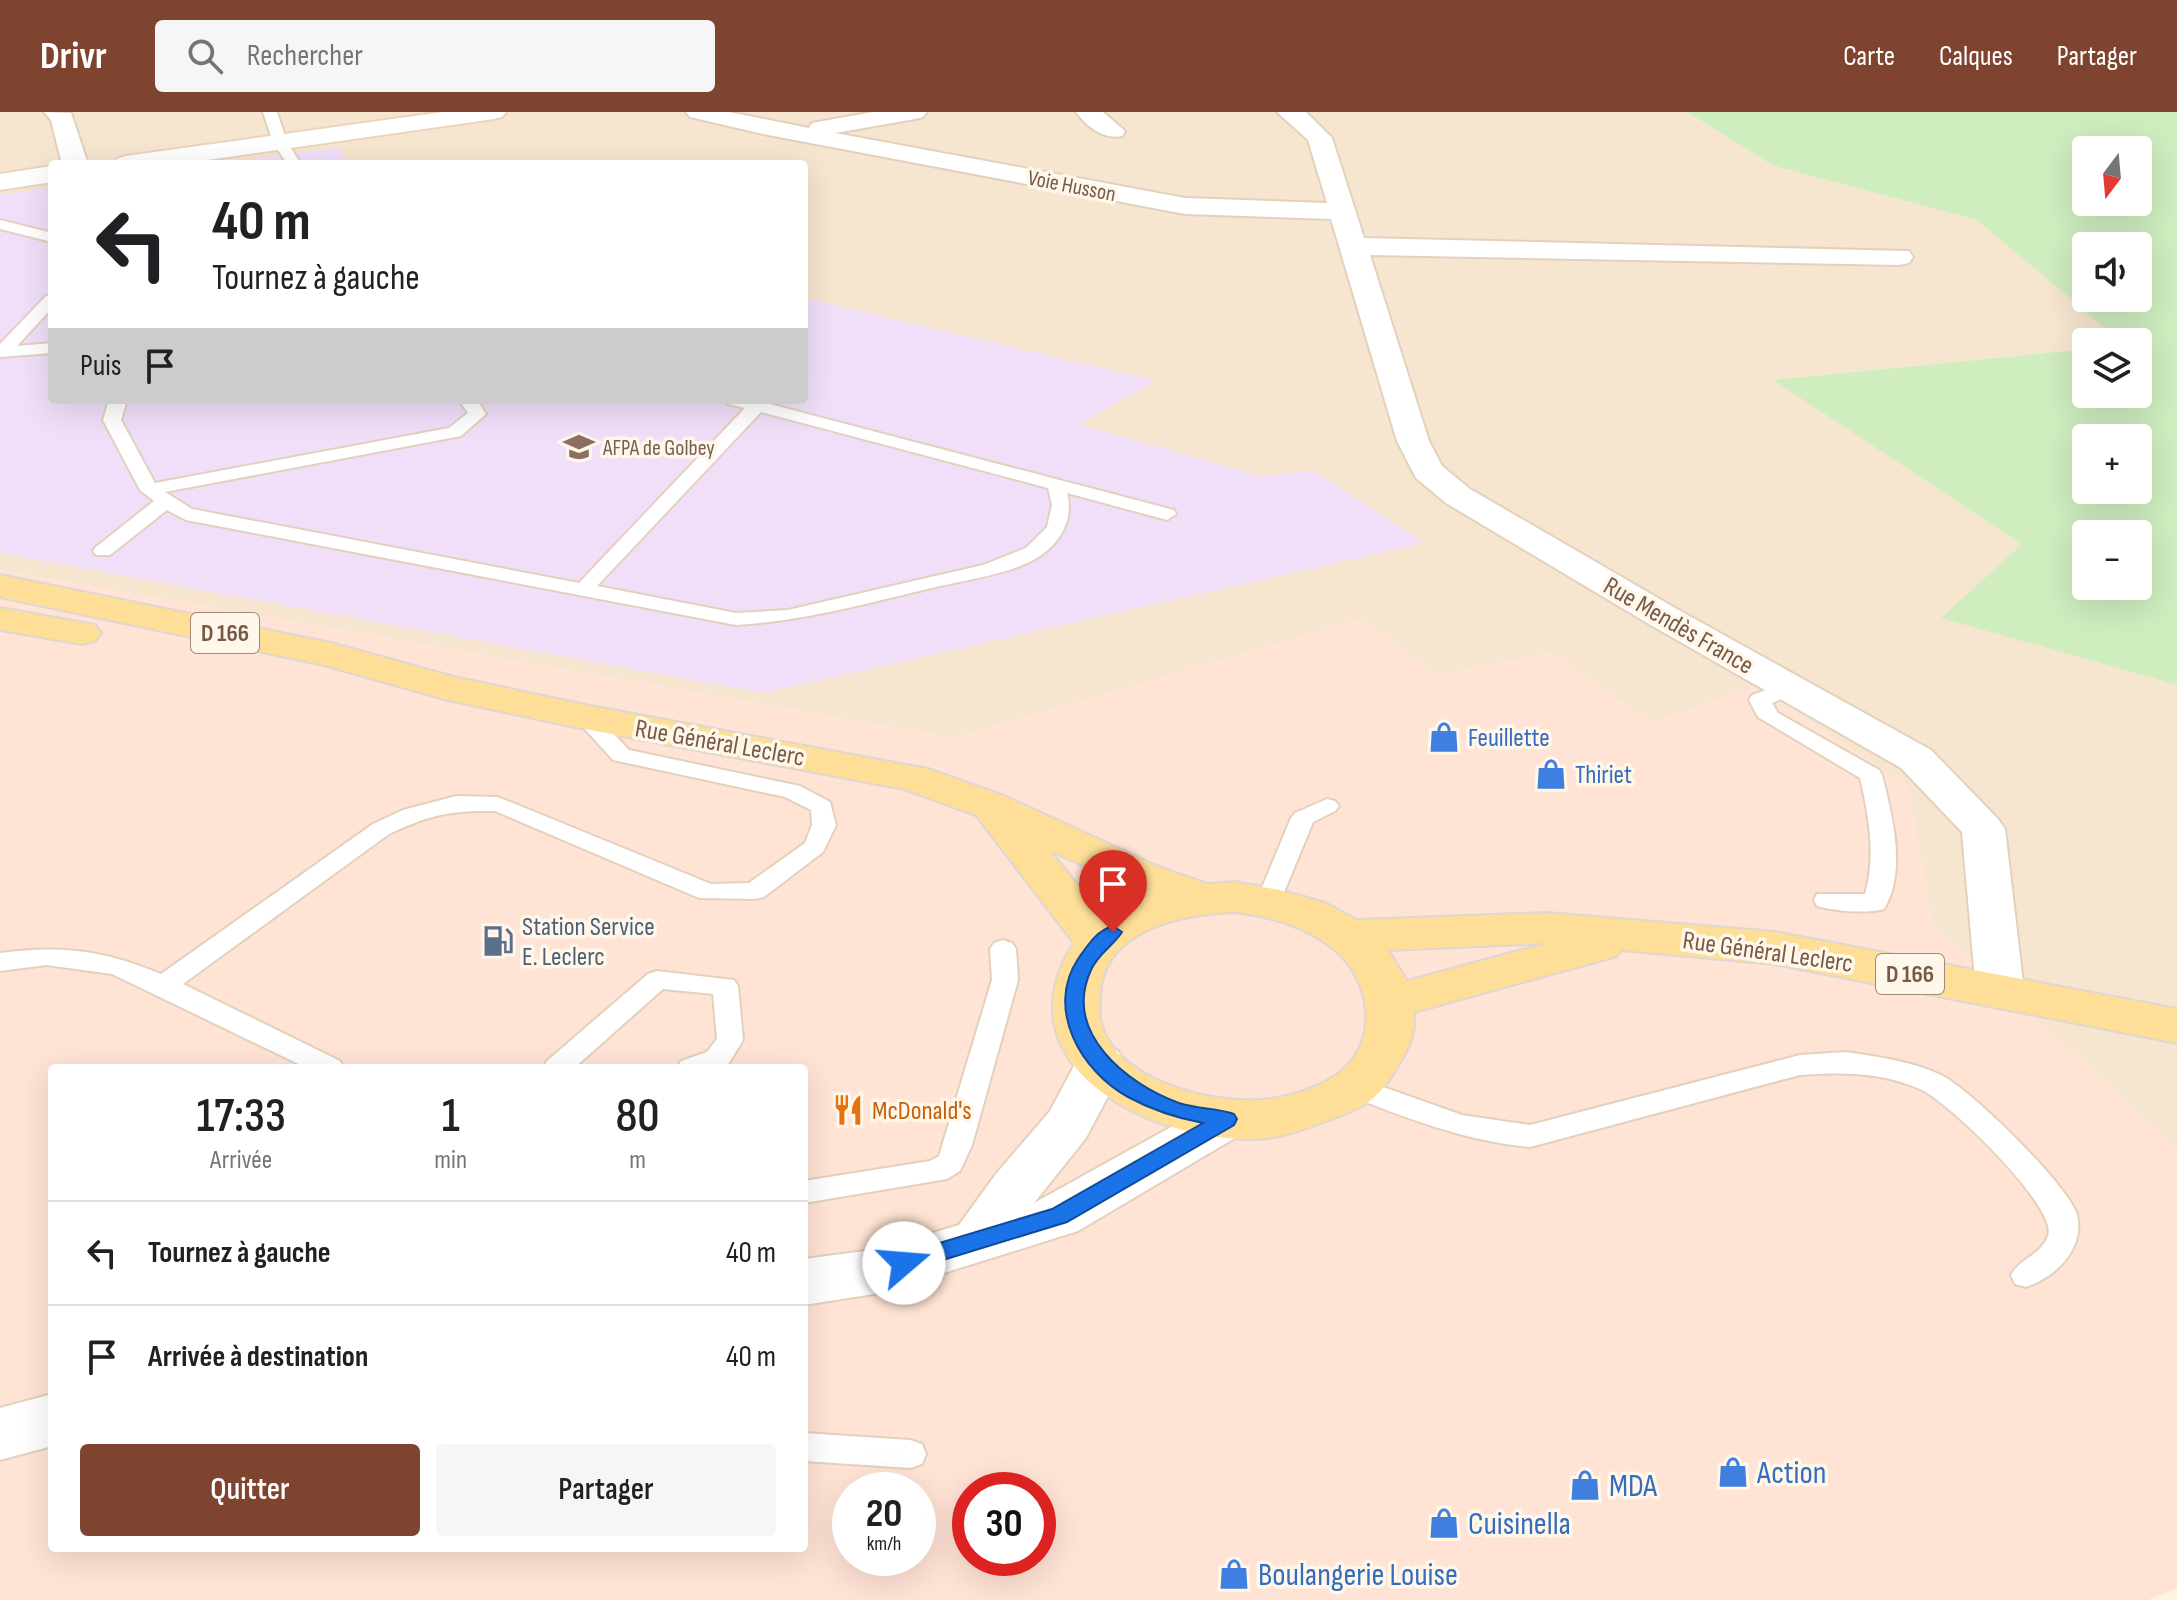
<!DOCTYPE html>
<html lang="fr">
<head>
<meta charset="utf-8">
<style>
	:root { --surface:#fff; --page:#f6f6f6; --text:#202124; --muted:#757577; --line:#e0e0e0; --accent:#7e442f }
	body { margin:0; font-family:"Sofia Sans Condensed",sans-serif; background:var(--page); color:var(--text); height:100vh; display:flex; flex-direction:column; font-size:30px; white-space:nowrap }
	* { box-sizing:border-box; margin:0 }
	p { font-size:26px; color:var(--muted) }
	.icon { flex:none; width:44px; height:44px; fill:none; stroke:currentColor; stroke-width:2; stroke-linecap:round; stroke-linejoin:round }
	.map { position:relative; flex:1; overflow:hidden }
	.sheet { position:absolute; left:48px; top:952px; width:760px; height:488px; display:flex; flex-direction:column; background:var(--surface); border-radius:8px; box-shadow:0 8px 32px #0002 }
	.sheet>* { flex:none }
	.top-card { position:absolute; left:48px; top:48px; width:760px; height:244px; border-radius:8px; box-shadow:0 8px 32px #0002; background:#fff; color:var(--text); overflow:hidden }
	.needle { width:52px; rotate:196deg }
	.controls { position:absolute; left:2072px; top:24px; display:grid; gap:16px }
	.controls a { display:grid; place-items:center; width:80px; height:80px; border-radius:8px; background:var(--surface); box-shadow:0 8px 32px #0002; font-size:40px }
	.speed { position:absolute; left:832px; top:1360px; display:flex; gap:16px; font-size:40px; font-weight:700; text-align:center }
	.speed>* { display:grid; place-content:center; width:104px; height:104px; border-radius:50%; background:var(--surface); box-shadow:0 8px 32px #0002; line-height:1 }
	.speed small { font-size:20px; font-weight:400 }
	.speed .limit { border:12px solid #d22; background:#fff; color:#111 }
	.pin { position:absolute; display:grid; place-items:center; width:68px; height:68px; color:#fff; margin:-82px -34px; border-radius:50% 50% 50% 0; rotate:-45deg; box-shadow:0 0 8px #0007 }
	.pin .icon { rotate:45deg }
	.me { position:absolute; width:88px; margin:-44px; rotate:72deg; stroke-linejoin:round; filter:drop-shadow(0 0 6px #0008) }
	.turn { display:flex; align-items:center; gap:28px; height:168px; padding:0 32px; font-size:36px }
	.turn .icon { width:104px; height:104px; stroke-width:2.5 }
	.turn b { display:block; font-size:56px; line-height:68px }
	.then { display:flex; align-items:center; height:76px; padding:0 32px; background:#0003; gap:16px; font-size:30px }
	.eta { display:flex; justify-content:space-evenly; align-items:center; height:136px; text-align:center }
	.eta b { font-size:48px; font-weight:600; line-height:56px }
	.action { display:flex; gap:16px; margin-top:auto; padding:16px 32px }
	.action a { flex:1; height:92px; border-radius:8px; background:var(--accent); color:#fff; font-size:32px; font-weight:600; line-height:92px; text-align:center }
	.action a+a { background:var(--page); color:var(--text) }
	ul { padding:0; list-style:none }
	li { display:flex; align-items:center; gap:24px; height:104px; padding:0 32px; border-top:2px solid var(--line) }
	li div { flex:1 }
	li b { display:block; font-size:30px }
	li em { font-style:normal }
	header { display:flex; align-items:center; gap:48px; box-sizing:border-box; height:112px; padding:0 40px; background:var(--accent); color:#fff }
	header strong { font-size:38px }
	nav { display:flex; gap:44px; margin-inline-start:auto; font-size:28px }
	.search { width:560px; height:72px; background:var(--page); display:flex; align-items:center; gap:20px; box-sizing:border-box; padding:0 28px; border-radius:8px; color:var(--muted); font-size:30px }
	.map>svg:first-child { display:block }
	.residential { fill:#f6e6d0; fill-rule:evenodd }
	.commercial { fill:#ffe3d5; fill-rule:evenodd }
	.education { fill:#f1dffa }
	.green { fill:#cfedbf; fill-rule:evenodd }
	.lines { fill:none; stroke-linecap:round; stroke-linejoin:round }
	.lane-casing { stroke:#e3d1bd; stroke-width:4 }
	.street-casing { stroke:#e3d1bd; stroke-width:4 }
	.secondary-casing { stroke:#ebd4bc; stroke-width:4 }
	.primary-casing { stroke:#ded7d3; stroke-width:4 }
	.lane { fill:#fff; fill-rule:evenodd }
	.street { fill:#fff; fill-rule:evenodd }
	.secondary { fill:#fff; fill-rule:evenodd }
	.primary { fill:#ffde98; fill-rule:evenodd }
	.route { fill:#1a73e8; stroke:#114b97; stroke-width:2 }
	.labels { text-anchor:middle; stroke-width:7; stroke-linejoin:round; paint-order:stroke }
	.far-street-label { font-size:22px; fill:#775a46; stroke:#fff8ea }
	.far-education-label { font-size:22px; fill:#785e54; stroke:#fff8ea; text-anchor:start }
	.shield { fill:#fff8ea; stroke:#a08977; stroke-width:2 }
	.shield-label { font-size:24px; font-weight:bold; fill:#775a46 }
	.street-label { font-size:26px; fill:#775a46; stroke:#fff8ea }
	.shop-label { font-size:26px; fill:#366cbe; stroke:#fff8ea; text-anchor:start }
	.service-label { font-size:26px; fill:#4e5e75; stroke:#fff8ea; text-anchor:start }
	.food-label { font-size:26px; fill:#c56008; stroke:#fff8ea; text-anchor:start }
	.near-shop-label { font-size:32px; fill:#366cbe; stroke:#fff8ea; text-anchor:start }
</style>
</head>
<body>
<header>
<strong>Drivr</strong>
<div class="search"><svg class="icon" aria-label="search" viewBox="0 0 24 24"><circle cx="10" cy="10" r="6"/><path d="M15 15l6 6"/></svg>Rechercher</div>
<nav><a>Carte</a><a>Calques</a><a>Partager</a></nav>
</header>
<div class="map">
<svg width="2177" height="1488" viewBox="0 0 2177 1488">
	<rect width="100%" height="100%" fill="#fef4e2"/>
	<path class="residential" d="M0,0H1687L1774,54L1977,108L2121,230H2086V237L1774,268L2023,432L1942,506L2177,573V1037L1932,811L1908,675L1756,574L1652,611L1552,541L1436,563L1362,507L954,626L0,458ZM52,52H804V288H52Z"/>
	<path class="commercial" d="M0,458L954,626L1362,506L1436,563L1552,541L1652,611L1756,574L1908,675L1932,811L2177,1037V1476L2148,1488H0ZM52,956H804V1436H52ZM850,1378H918V1446H850ZM970,1378H1038V1446H970Z"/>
	<g class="education">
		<polygon points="338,35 349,52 215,52"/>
		<polygon points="52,75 52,288 804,288 804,186 1156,269 1079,312 1259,364 1314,359 1424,431 763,581 0,441 0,83"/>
	</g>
	<path class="green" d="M1687,0H2177V573L1941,506L2022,432L1773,268L2086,237V282H2138V230H2121L1977,108L1774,54ZM2086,38H2138V90H2086ZM2086,134H2138V186H2086ZM2086,326H2138V378H2086ZM2086,422H2138V474H2086Z"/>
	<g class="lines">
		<defs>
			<g id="lane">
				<polygon points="263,0 277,0 287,30 301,52 287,52 273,30"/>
				<polygon points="0,108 52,121 52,130 0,117"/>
				<polygon points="52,182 52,196 17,234 52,231 52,241 0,245 0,232 46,184"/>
				<path d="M109,288H127L121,308L155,371L449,316L468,301L459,288H477L486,302L461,324L165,380L192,397L579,471L745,296L728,292L725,288H754L1174,398L1176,402L1167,408L1067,381C1074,406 1061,430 1040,444C1015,461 970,467 940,474C872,490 806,509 736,513L186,408L167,398L110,443H96L93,439L96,435L154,389L140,378L103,308ZM761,300L1048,376L1052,393L1047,415L1026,436L983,453L788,498L736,501L597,474Z"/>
				<path d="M1788,570L1799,576L1796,581L1772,591L1778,601L1879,658L1882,663C1892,702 1907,760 1884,797C1865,802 1836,799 1817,794L1814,788L1817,782H1865C1876,744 1869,704 1860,666L1758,605L1749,588L1752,583Z"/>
				<path d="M585,598L593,600L629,638L800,674L830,690L836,713L823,740L764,785L755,787L699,786L495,699C450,698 429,703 389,722L183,872L340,949L344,956H307L112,862L46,853L0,859V841C61,833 103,838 161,862L373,712L403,698L456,684L498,685L711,772L749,771L805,731L812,713L811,698L785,685L613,648L574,605Z"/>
				<polygon points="1327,687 1335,689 1339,694 1335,699 1313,710 1280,790 1277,796 1259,796 1256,790 1291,706 1295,701"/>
				<polygon points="1003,828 1012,831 1016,837 1018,868 972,1033 960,1059 947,1067 804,1091 804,1069 930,1049 939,1044 992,868 990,837 994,831"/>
				<polygon points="657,859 734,868 738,874 743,928 727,954 677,956 681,949 707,940 717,927 713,882 663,877 574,956 543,956 547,949 648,862"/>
				<path d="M1846,940C1878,945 1912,949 1941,963C1969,976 2070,1075 2077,1103C2085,1136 2056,1165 2026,1175L2015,1172L2011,1163C2019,1147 2041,1143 2048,1124C2059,1096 1948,989 1920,977C1881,960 1842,960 1800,963L1530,1035C1465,1029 1406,1006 1345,982L1341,975L1345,968L1355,965L1462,1003L1530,1013L1800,943Z"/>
				<polygon points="804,1321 910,1328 922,1332 926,1342 922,1352 910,1356 804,1349"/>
			</g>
			<g id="street">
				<polygon points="44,0 71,1 88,52 62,52 51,8"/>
				<polygon points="686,0 729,0 809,16 812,11 873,0 927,0 923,5 915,7 835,21 1185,86 1327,91 1308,28 1277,0 1306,0 1332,26 1364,126 1909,139 1913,145 1909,151 1899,153 1370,143 1429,329 1442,354 1470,377 1675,496 1931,638 1998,707 2005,717 2024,879 2017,891 2000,896 1983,891 1976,879 1962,720 1901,656 1649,512 1446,391 1416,366 1397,329 1331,107 1185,102 763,22 690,5"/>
				<path d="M1076,0H1103L1125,19L1122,24C1104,28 1086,14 1076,0Z"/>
				<polygon points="1100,934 1118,939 1125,952 1086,1026 1034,1091 1209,994 1227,988 1245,994 1253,1007 1245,1020 1078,1119 880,1181 804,1193 804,1147 880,1137 959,1113 996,1062 1050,999 1082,939"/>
				<polygon points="52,1282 52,1334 0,1348 0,1296"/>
			</g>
			<g id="secondary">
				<polygon points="443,0 506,0 502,5 494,7 179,52 113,52 117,47 126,44"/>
				<polygon points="52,54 52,70 0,78 0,62"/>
			</g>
			<g id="primary">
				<path d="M0,463L331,531L454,565L585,593L928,657L1004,684L1161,756L1207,772L1235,770L1279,778L1325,791L1357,808L1547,801L1775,820L2177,897V931L1775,852L1621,838L1617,844L1414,900C1416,926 1406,941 1393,962C1374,992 1359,997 1326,1009C1303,1018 1280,1026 1255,1027C1151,1030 996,953 1074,831L976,703L904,677L585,617L448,588L324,553L0,485ZM1049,738L1149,783L1103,804ZM1235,800C1272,805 1307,814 1336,839C1371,869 1380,930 1339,961C1324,973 1296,983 1277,986C1226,996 1127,974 1104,920C1099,908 1099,898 1100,885C1102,817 1182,802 1235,800ZM1548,831L1407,869L1388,838L1547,831Z"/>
				<polygon points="0,496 95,513 101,521 95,529 82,532 0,518"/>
			</g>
		</defs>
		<use href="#lane" class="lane-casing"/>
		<use href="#street" class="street-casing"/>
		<use href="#secondary" class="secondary-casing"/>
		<use href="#primary" class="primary-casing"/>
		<use href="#lane" class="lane"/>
		<use href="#street" class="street"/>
		<use href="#secondary" class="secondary"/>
		<use href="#primary" class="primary"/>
	</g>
	<path class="route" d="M1113,814L1122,820C1113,834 1098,842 1091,858C1062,921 1127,972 1179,991C1197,997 1217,996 1234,1002L1237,1007L1234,1013L1067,1110L904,1160L896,1157L893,1151L896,1144L1052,1097L1203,1011C1177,1006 1152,998 1128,985C1081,959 1045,897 1078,847C1088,833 1096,819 1113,814Z"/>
	<defs>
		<symbol id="university-bare" viewBox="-9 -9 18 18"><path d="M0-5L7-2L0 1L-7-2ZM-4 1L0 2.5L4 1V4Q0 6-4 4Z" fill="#8d6e63" stroke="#fff8ea" stroke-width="2.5" paint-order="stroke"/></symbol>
		<symbol id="shop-bare" viewBox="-9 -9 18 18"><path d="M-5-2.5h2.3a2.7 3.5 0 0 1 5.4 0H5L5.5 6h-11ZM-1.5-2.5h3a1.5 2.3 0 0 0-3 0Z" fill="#3f7fe0" stroke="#fff8ea" stroke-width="2.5" paint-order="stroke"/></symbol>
		<symbol id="fuel-bare" viewBox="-9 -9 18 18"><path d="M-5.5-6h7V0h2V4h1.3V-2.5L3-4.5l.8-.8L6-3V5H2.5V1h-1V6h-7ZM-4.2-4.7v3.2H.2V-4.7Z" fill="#5c6f8a" stroke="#fff8ea" stroke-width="2.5" paint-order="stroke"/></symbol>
		<symbol id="restaurant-bare" viewBox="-9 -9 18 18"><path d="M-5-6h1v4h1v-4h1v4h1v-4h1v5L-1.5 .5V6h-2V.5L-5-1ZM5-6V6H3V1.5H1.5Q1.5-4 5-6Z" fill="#e8710a" stroke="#fff8ea" stroke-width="2.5" paint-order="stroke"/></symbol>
	</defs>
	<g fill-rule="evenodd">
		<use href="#university-bare" x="557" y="313" width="44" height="44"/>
		<use href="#shop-bare" x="1422" y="603" width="44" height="44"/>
		<use href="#shop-bare" x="1529" y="640" width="44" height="44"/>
		<use href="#fuel-bare" x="476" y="807" width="44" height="44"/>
		<use href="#restaurant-bare" x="826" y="976" width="44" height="44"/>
		<use href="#shop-bare" x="1711" y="1338" width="44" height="44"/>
		<use href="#shop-bare" x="1563" y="1351" width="44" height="44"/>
		<use href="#shop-bare" x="1422" y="1389" width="44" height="44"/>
		<use href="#shop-bare" x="1212" y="1440" width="44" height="44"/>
	</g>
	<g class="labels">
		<g class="far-street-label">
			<text transform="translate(1072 73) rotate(11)" y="8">Voie Husson</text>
		</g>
		<g class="far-education-label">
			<text x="603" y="343">AFPA de Golbey</text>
		</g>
		<g class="shield">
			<rect x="191" y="501" width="68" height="40" rx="6"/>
			<rect x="1876" y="842" width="68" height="40" rx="6"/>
		</g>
		<g class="shield-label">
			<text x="225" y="529">D 166</text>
			<text x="1910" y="870">D 166</text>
		</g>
		<g class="street-label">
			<text transform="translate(1679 513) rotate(30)" y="9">Rue Mendès France</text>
			<text transform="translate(720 630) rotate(10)" y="9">Rue Général Leclerc</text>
			<text transform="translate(1768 839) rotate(8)" y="9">Rue Général Leclerc</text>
		</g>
		<g class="shop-label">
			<text x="1468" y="634">Feuillette</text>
			<text x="1575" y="671">Thiriet</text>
		</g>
		<g class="service-label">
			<text x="522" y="823">Station Service<tspan x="522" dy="30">E. Leclerc</tspan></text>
		</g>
		<g class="food-label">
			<text x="872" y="1007">McDonald's</text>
		</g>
		<g class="near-shop-label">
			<text x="1757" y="1371">Action</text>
			<text x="1609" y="1384">MDA</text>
			<text x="1468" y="1422">Cuisinella</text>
			<text x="1258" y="1473">Boulangerie Louise</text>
		</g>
	</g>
</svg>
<div class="controls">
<a><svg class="needle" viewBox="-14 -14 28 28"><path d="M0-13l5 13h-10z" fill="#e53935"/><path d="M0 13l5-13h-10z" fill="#757577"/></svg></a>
<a><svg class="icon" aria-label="sound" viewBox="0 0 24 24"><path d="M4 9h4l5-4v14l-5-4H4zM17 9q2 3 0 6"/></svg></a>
<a><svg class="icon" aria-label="layers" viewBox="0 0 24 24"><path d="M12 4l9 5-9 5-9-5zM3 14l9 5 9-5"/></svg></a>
<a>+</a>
<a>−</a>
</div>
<div class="speed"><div>20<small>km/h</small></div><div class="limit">30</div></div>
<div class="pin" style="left:1113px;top:820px;background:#d93025"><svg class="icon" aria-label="arrive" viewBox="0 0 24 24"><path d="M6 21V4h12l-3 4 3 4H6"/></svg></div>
<svg class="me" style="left:904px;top:1151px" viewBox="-20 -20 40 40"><circle r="19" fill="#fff"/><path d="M0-13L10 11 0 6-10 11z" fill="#1a73e8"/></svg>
<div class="top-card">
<div class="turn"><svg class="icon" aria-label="left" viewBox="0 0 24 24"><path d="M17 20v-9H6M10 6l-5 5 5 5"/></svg><div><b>40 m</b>Tournez à gauche</div></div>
<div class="then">Puis<svg class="icon" aria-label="arrive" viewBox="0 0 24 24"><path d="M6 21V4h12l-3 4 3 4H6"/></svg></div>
</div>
<section class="sheet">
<div class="eta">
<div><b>17:33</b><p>Arrivée</p></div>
<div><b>1</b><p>min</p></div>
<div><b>80</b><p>m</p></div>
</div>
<ul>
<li><svg class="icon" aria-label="left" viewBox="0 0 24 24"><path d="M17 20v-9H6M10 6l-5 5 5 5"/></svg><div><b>Tournez à gauche</b></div><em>40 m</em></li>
<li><svg class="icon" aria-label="arrive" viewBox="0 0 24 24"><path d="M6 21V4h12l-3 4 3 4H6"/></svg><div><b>Arrivée à destination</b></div><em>40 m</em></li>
</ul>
<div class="action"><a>Quitter</a><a>Partager</a></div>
</section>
</div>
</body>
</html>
